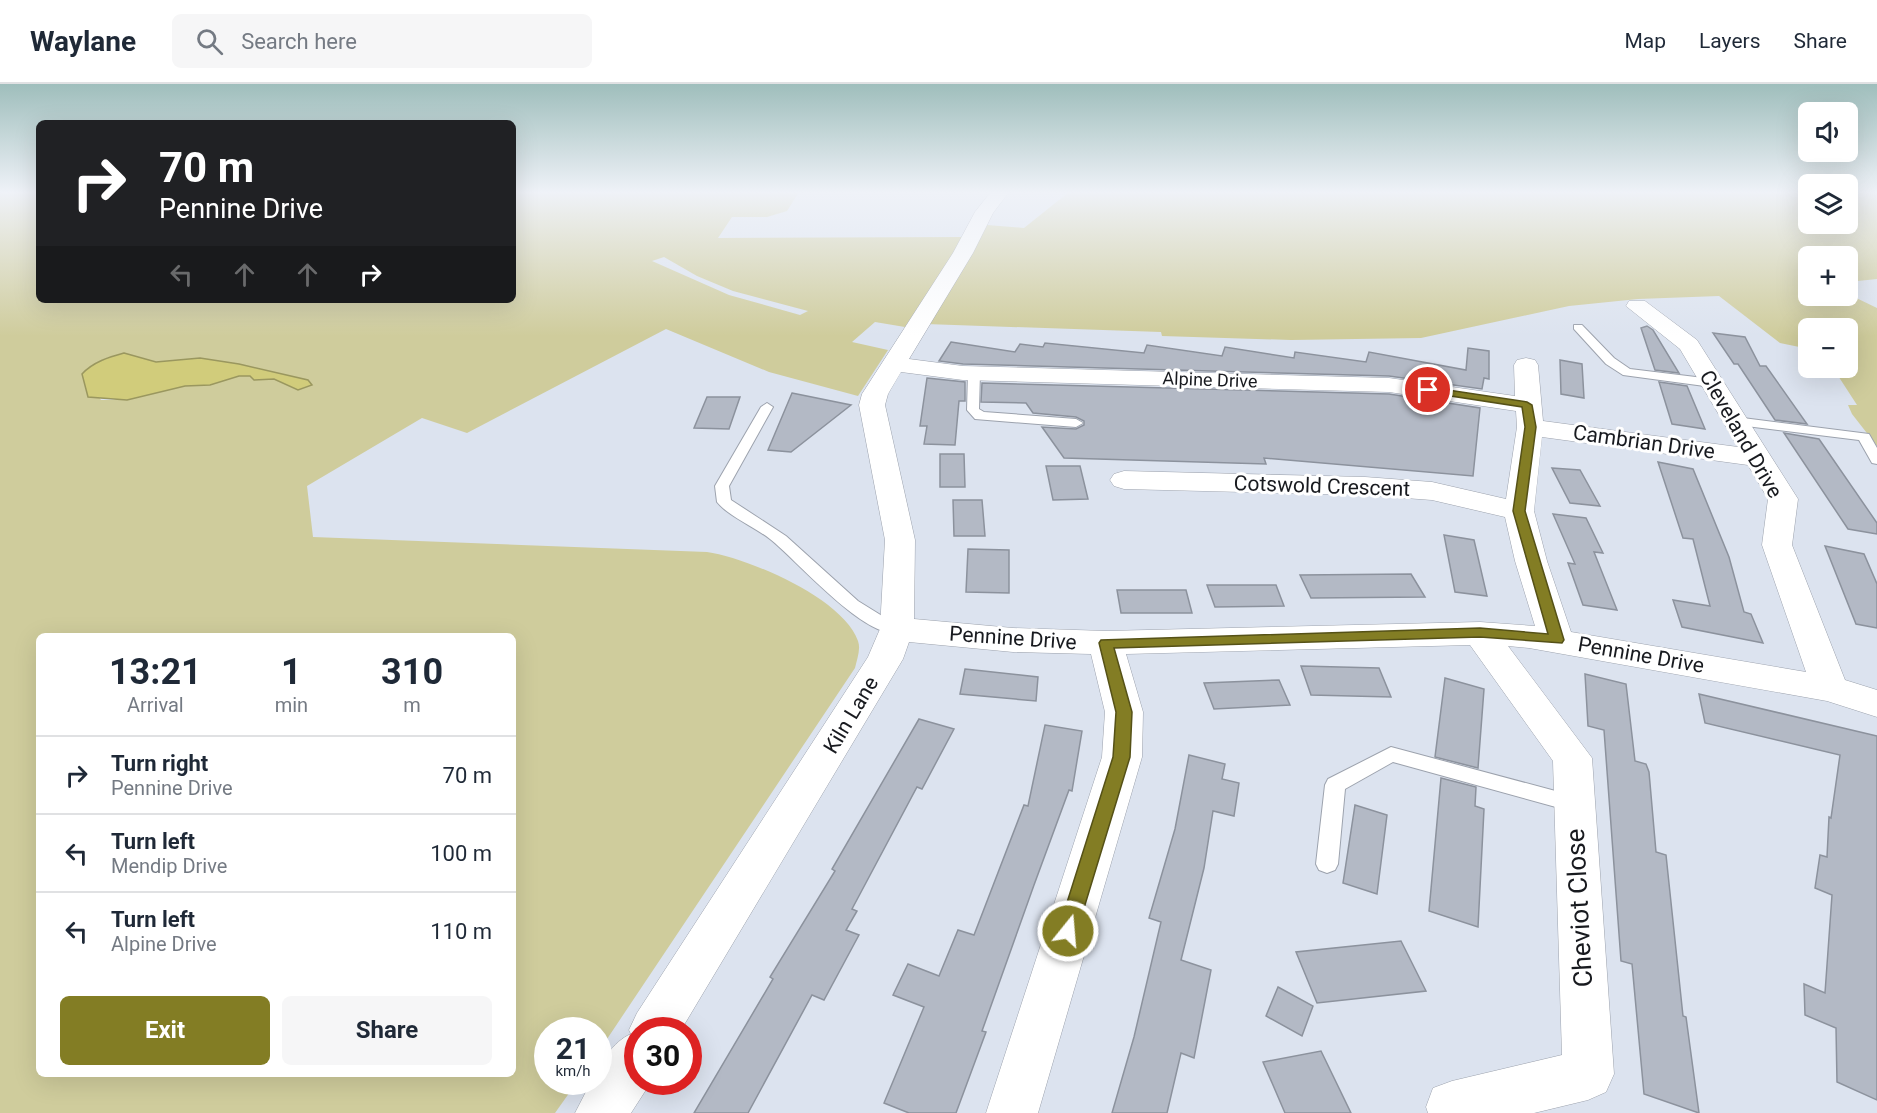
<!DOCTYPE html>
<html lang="en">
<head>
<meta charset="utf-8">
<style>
	:root { --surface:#fff; --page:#f6f6f7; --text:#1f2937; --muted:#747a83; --line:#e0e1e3; --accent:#837d24 }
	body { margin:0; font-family:Roboto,sans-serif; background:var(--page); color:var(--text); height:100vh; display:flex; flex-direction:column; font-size:22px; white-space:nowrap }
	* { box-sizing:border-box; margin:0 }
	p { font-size:20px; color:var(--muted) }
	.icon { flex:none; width:33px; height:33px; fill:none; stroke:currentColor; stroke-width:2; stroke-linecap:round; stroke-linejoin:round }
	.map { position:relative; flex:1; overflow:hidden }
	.panel { position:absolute; left:36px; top:549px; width:480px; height:444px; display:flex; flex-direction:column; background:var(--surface); border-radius:9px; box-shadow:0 6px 24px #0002 }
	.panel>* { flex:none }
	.guide { position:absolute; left:36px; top:36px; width:480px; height:183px; border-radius:9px; box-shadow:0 6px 24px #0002; background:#202124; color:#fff; overflow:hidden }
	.controls { position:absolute; left:1798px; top:18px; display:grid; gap:12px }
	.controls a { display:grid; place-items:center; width:60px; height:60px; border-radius:9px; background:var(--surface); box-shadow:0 6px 24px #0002; font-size:30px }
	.speed { position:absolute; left:534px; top:933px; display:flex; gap:12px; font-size:30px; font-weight:700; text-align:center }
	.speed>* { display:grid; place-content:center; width:78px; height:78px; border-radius:50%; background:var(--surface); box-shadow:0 6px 24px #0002; line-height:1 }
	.speed small { font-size:15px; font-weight:400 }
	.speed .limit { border:9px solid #d22; background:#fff; color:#111 }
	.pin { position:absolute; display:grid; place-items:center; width:51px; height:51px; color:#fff; margin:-26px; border:3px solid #fff; border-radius:50%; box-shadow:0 2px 6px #0007 }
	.me { position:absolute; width:66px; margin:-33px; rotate:17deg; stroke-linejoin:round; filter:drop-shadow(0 0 4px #0008) }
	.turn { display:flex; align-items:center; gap:21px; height:126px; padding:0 24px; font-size:27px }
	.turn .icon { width:78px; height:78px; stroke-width:2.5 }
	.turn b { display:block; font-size:42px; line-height:51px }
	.lanes { display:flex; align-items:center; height:57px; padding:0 24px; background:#0003; justify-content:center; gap:30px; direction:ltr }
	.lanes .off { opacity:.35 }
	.eta { display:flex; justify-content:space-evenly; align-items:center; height:102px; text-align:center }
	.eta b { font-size:36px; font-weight:700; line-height:42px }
	.button { display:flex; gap:12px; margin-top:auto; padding:12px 24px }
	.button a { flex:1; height:69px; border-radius:9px; background:var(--accent); color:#fff; font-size:24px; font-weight:700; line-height:69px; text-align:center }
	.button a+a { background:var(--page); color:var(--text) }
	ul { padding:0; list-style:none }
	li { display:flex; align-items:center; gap:18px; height:78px; padding:0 24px; border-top:2px solid var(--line) }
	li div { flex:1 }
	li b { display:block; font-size:22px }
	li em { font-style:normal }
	header { display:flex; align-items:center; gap:36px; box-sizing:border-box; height:84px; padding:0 30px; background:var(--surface); border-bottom:2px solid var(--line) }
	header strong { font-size:28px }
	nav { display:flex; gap:33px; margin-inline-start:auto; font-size:21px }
	.search { width:420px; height:54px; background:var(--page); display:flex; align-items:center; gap:15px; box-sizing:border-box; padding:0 21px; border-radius:9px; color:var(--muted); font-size:22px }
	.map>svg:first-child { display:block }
	.green { fill:#cfcc9c; fill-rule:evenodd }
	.water { fill:#d1cc7b; stroke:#9a975f; stroke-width:1.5 }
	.building { fill:#b3b9c5; stroke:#8c929d; stroke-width:1.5 }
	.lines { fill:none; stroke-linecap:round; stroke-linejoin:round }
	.service-casing { stroke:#9ca2ad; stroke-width:2 }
	.minor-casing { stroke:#9ca2ad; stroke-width:1 }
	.service { fill:#fff; fill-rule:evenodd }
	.minor { fill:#fff; fill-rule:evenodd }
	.route { fill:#837d24; stroke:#555117; stroke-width:1.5 }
	.labels { text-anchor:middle; stroke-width:6; stroke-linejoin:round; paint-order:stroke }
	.far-street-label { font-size:18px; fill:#181a1f; stroke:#fff }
	.street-label { font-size:21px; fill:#181a1f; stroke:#fff }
	.near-street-label { font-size:26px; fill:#181a1f; stroke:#fff }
</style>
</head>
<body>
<header>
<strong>Waylane</strong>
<div class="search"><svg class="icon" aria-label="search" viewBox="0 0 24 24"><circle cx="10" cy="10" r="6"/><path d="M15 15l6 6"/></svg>Search here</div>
<nav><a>Map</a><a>Layers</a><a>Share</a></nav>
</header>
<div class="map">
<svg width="1877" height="1029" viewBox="0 0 1877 1029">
	<rect width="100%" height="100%" fill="#dce3ef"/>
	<g class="green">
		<path d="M0,108H39V216H513V108H799L787,127L767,133H732L718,154L964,153L905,243L875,238L852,258L888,266L858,312L769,288L666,245L467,349L422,334L307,402L313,453L707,468C748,474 843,514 858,557C861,565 857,575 855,584L599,967L598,946H548V998H577L555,1029H0ZM664,173L697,192L733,207L808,227L800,231L729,211L652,177ZM124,269L156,278L239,280L308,296L312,301L298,306L274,295L254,296L251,291L239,292L210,301L185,302L127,316H101L83,290C93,277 109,273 124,269ZM39,552H513V990H39Z"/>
		<polygon points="1069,108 1809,108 1809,140 1848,140 1848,108 1877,108 1877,195 1848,198 1848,172 1809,172 1809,212 1848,210 1877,224 1877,362 1852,330 1848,321 1857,321 1833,284 1848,284 1848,244 1809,244 1809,265 1780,259 1719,212 1638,215 1569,222 1421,254 1291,256 1162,252 1161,248 926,240 987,141 1024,144"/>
	</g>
	<path class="water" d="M124,269L156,278L200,274L239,280L308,296L312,301L298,306L274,295L254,296L250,292H239L210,301L185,302L127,316L88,313L82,290C93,278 109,273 124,269Z"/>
	<g class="building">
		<polygon points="1647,242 1653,246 1679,289 1655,286 1641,244"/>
		<polygon points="1713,249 1745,253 1760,282 1766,282 1807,340 1775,336 1738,280 1734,280"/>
		<polygon points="951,258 1015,268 1020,260 1043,263 1045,259 1144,269 1147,261 1222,272 1225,263 1294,274 1295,268 1366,278 1369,268 1466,286 1468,264 1489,267 1489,295 1484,294 1482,305 1389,292 963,280 939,277"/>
		<polygon points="1560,276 1582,280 1584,314 1561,310"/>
		<polygon points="927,294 965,298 965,317 959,317 955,361 924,360 927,342 920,342"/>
		<polygon points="1659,298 1687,302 1705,345 1672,340"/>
		<polygon points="982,299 1389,310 1480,324 1473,392 1264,374 1266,380 1064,374 1042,343 1076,345 1084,341 1084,337 1076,333 1033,329 1026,319 981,318"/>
		<polygon points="792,309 851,321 791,368 768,366"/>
		<polygon points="707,313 740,313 729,345 694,344"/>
		<polygon points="1784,349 1819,355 1877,439 1877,450 1848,445"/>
		<polygon points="940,370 964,370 965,403 940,403"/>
		<polygon points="1658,378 1693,385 1729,473 1744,528 1751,530 1763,559 1682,543 1673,516 1710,522 1693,455 1683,454"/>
		<polygon points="1046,382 1080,382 1088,415 1053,416"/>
		<polygon points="1552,384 1580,386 1600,422 1570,419"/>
		<polygon points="953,416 982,416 985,452 954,452"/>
		<polygon points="1553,430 1586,434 1603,469 1594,468 1617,526 1583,521 1568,479 1575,480"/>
		<polygon points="1444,451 1474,456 1487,512 1455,508"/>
		<polygon points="1825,462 1864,470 1877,500 1877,544 1856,540"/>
		<polygon points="968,465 1009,466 1009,509 966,508"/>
		<polygon points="1411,490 1425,513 1311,514 1300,491"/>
		<polygon points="1207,501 1276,501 1284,522 1215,523"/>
		<polygon points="1117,506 1186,506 1192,529 1121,529"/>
		<polygon points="1301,582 1379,584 1391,613 1311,611"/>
		<polygon points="965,585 1038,593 1036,617 960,610"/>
		<polygon points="1585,590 1626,600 1635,677 1646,680 1649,688 1656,768 1666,771 1683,932 1686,933 1699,1029 1644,1010 1632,880 1621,877 1604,646 1588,642"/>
		<polygon points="1445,594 1484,605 1478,684 1435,673"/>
		<polygon points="1279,596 1290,621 1214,625 1204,599"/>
		<polygon points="1699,610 1877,652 1877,1016 1837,998 1836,944 1805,931 1804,900 1825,909 1832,811 1815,804 1820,771 1827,773 1829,733 1831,734 1840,671 1705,639"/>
		<polygon points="919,635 954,645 922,705 917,703 852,825 857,827 846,846 859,851 824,916 812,911 748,1029 694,1029 773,895 770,893 835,787 832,785"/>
		<polygon points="1045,641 1082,647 1072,707 1069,706 1034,801 982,947 986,948 956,1029 909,1029 884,1019 924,923 893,911 908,880 939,892 958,846 974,851 1024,721 1028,722"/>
		<polygon points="1189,671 1225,680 1222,695 1239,699 1234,732 1213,727 1204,784 1181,876 1211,886 1194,974 1181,969 1167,1029 1112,1029 1134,953 1161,838 1149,834 1175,745"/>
		<polygon points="1441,694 1476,703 1475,722 1484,725 1478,843 1429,827"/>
		<polygon points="1355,721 1387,731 1377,810 1343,799"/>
		<polygon points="1401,857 1426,907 1317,919 1296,868"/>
		<polygon points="1278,903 1313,922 1302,952 1266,932"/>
		<polygon points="1321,967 1351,1029 1285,1029 1263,978"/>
	</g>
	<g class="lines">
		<defs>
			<g id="service">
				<polygon points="1574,241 1582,241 1614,274 1630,285 1712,295 1718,299 1712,303 1623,291 1606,280 1574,245"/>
				<polygon points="974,285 980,289 979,325 984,328 1076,335 1083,339 1076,343 975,335 967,326 968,289"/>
				<path d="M767,319L773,323L729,402L731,416L786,452L858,517L887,535L903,541L906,545L903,549C867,559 797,476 770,455C755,443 728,432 717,418L715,402L761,323Z"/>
				<polygon points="1735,333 1869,350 1877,364 1877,380 1872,379 1859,356 1730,340 1730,334"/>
				<polygon points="1391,663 1574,712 1581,714 1584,720 1581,726 1574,728 1393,678 1345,705 1338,780 1335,786 1327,789 1319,786 1316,780 1325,701 1328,695"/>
			</g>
			<path id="minor" d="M991,108H1009L993,129L973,169L909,275L963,282L1389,294L1515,312L1514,281L1517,276L1526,274L1535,276L1538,281L1543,337L1738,363L1680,265L1626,222L1629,217H1645L1697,256L1798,415L1792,461L1845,596L1877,606V633L1827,617L1529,564L1508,562L1592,674L1614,990L1606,1008L1588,1016L1534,1029H1428L1426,1023L1433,1004L1452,997L1562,971L1553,677L1470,561L1126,570L1143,628L1142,673L1038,1029H986L1102,673L1105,628L1091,570L1013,568L909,558L903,575L681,946H638V998H651L631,1029H575L591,998H598C598,979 614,957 631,950L629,946L637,929L868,573L880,545L885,456L859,321L862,310L953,169L975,128ZM901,288L963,296L1389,308L1516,327L1517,343L1506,415L1432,398L1365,393L1124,387L1114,390L1110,396L1114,402L1124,405L1365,411L1432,416L1505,433L1515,477L1535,542L1480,538L1106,547L1013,544L914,535L915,456L885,321L888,310ZM1542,353L1748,381L1768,415L1762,461L1806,588L1571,548L1547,477L1534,427Z"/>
		</defs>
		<use href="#service" class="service-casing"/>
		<use href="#minor" class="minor-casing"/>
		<use href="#service" class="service"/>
		<use href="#minor" class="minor"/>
	</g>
	<linearGradient id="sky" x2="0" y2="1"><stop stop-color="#9fbebc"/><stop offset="0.43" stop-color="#eff2f8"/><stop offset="1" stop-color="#eff2f8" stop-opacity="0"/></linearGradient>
	<rect width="1877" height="252" fill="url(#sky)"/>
	<polygon class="route" points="1428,303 1527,318 1532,321 1536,343 1525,427 1564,556 1562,559 1480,553 1114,564 1132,628 1130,673 1077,847 1075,853 1068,856 1061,853 1058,847 1113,673 1116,628 1099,559 1101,556 1480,544 1548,550 1513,427 1525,343 1522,323 1425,308 1425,304"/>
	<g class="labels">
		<g class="far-street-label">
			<text transform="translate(1210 296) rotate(2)" y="6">Alpine Drive</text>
		</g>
		<g class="street-label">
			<text transform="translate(1741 350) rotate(60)" y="7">Cleveland Drive</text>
			<text transform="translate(1644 358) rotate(8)" y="7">Cambrian Drive</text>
			<text transform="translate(1322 402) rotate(2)" y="7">Cotswold Crescent</text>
			<text transform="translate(1013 554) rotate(4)" y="7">Pennine Drive</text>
			<text transform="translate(1641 571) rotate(10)" y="7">Pennine Drive</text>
			<text transform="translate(851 631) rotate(-59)" y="7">Kiln Lane</text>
		</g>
		<g class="near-street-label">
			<text transform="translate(1579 824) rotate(-93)" y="9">Cheviot Close</text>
		</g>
	</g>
</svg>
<div class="controls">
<a><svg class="icon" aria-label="sound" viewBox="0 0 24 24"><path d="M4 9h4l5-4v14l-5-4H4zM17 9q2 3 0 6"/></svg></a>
<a><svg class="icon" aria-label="layers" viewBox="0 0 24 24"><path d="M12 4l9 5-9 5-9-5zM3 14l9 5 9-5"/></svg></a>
<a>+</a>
<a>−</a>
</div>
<div class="speed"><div>21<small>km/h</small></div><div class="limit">30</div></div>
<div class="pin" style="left:1428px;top:306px;background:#d93025"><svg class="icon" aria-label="arrive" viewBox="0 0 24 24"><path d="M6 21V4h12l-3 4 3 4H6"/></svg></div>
<svg class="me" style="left:1068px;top:847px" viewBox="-20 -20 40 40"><circle r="17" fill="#837d24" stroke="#fff" stroke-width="3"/><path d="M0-11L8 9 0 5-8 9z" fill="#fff"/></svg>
<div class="guide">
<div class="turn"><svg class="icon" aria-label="right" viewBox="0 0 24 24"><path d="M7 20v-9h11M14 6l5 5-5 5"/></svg><div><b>70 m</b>Pennine Drive</div></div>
<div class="lanes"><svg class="icon off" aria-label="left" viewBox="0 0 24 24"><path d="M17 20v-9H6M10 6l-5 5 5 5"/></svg><svg class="icon off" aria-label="ahead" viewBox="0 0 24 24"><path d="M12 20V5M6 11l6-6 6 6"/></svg><svg class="icon off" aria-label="ahead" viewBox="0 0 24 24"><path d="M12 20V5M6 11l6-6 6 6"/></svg><svg class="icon" aria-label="right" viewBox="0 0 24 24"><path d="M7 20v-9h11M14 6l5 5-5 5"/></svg></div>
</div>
<section class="panel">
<div class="eta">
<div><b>13:21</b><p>Arrival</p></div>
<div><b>1</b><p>min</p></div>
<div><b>310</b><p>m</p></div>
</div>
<ul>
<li><svg class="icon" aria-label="right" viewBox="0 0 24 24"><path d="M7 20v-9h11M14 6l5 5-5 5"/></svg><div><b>Turn right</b><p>Pennine Drive</p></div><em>70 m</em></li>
<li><svg class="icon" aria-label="left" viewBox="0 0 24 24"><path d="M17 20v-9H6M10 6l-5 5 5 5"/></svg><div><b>Turn left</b><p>Mendip Drive</p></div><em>100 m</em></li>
<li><svg class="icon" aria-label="left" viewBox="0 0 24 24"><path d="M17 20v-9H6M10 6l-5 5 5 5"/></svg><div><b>Turn left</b><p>Alpine Drive</p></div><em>110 m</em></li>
</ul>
<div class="button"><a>Exit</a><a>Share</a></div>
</section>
</div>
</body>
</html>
